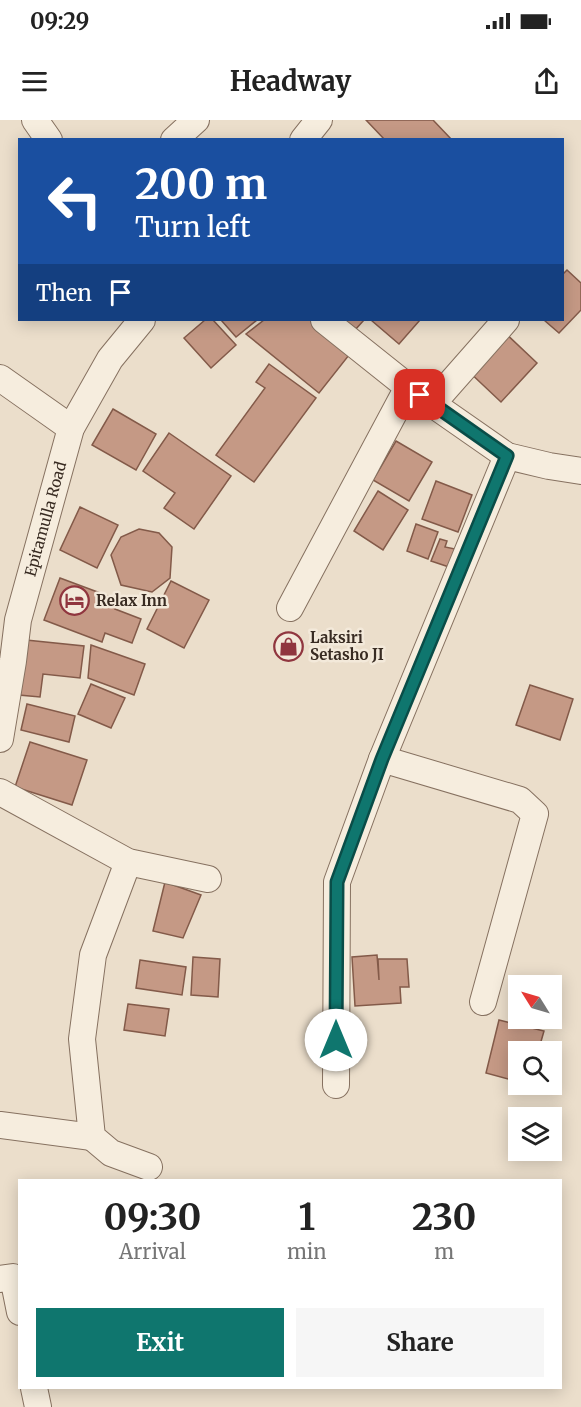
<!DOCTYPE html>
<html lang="en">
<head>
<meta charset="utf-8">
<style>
	:root { --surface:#fff; --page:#f6f6f6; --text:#222; --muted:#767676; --accent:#0f766e }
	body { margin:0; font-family:Merriweather,serif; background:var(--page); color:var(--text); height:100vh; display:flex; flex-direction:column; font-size:22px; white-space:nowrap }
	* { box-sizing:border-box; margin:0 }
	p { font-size:20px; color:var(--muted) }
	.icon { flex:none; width:33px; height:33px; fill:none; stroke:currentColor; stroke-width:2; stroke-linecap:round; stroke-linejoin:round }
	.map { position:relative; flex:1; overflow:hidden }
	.details { position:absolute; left:18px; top:1059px; width:544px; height:210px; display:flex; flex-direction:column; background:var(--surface); border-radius:0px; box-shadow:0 3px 15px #0003 }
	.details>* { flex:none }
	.hud { position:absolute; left:18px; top:18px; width:546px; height:183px; border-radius:0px; box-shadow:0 3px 15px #0003; background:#1a4fa0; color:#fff; overflow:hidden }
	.needle { width:39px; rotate:307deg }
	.buttons { position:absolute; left:508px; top:855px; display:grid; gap:12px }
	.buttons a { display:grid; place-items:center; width:54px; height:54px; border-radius:0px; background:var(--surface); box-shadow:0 3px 15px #0003; font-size:30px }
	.pin { position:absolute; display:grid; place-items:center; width:51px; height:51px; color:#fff; margin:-26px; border-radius:12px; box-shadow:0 3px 9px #0006 }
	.me { position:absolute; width:66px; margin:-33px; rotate:0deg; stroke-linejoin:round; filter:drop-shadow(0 0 4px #0008) }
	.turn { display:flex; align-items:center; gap:21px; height:126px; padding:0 18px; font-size:27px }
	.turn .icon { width:78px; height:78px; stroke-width:2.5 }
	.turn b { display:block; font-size:42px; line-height:51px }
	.then { display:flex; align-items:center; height:57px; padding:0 18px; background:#0003; gap:12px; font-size:22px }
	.eta { display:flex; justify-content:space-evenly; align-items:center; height:102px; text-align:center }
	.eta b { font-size:36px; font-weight:700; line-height:42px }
	.button { display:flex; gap:12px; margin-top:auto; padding:12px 18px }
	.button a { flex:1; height:69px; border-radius:0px; background:var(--accent); color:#fff; font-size:24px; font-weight:700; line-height:69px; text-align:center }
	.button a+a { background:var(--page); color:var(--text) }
	.status { display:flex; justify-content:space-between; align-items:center; height:42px; padding:0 30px; background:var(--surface); direction:ltr }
	.status svg { height:16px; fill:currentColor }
	header { display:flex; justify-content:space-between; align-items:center; height:78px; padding:0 18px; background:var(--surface); font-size:27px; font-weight:700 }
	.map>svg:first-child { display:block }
	.building { fill:#c59985; stroke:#835a49; stroke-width:1.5 }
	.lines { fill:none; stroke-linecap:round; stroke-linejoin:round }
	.street-casing { stroke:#867160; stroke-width:28 }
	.street { stroke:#f6edde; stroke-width:26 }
	.route-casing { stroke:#0a4d48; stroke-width:15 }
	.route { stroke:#0f766e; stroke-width:10 }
	.labels { text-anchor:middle; stroke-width:5; stroke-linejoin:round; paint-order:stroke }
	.street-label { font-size:15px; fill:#382b22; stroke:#f3e9da }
	.poi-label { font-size:15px; font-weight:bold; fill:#382b22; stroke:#f3e9da; text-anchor:start }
</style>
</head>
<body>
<div class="status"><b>09:29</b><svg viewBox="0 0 49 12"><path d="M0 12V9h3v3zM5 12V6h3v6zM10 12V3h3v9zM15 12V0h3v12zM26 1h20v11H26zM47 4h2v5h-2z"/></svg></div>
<header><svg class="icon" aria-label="menu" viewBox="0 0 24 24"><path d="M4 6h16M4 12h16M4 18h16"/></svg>Headway<svg class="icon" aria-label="share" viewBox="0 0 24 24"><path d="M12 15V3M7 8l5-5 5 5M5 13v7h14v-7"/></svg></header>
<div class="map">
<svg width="581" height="1287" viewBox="0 0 581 1287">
	<rect width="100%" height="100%" fill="#ebdecb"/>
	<g class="building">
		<polygon points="366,0 433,0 452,20 385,20"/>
		<polygon points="567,150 581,163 581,190 559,213 544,200 562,200 562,155"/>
		<polygon points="205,200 213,200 236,225 211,248 184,218"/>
		<polygon points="221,200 257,200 236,217"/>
		<polygon points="264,200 311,200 353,230 319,273 246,214"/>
		<polygon points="342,200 364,200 355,210"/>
		<polygon points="371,200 420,200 399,224"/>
		<polygon points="501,209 537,243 501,282 465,248"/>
		<polygon points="269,244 316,278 254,362 216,335 265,268 256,262"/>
		<polygon points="113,289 156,314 136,350 92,325"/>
		<polygon points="169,313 231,356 194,409 164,388 175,373 143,351"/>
		<polygon points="396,321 432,342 409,381 373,360"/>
		<polygon points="436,361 472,375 458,412 422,399"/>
		<polygon points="378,371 408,390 383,430 354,411"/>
		<polygon points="80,387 118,405 97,448 60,430"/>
		<polygon points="416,404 438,412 428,439 407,431"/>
		<polygon points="139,409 159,413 172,427 170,458 152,472 121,465 111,435 121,417"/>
		<polygon points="440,419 447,421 445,427 455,429 449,447 431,441"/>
		<polygon points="60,458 119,480 115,489 141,499 132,523 105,513 102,522 44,500"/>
		<polygon points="171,461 209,480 184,528 147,509"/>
		<polygon points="26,520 84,526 80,558 43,554 40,577 19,575"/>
		<polygon points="91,525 145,544 134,575 88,558"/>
		<polygon points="91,564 125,578 111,608 78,594"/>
		<polygon points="530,565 573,579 560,620 516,605"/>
		<polygon points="27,584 75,596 69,622 21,610"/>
		<polygon points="30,622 87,640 72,685 15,667"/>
		<polygon points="165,762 201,775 183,818 153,811"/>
		<polygon points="377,835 379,860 378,839 407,839 409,867 400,867 401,883 355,886 352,837"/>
		<polygon points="193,837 220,839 218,877 191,875"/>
		<polygon points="140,840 186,847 182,875 136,868"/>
		<polygon points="128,884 169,889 165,916 124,910"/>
		<polygon points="499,900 544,911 538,932 519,932 519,962 486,953"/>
	</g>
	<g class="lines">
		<defs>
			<g id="street">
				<polyline points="35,0 49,20"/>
				<polyline points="174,20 196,0"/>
				<polyline points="303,20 319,0"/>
				<polyline points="324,200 408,267 507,336 549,346 581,351"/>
				<polyline points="0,258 71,308"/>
				<polyline points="433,283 506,200"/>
				<polyline points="290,488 408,267"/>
				<path id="s1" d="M0,619L13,541L18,500L71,308L110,239L142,200"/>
				<polyline points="382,639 520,680 535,694 483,882"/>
				<polyline points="0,672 128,742 208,759"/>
				<polyline points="128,742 93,835 82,919 92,1017 111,1033 149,1047"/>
				<polyline points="336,965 337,762 382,639 507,336"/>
				<polyline points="0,1005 92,1017"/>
				<polyline points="0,1159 13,1157 20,1192"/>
				<polyline points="34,1268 38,1287"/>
			</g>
		</defs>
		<use href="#street" class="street-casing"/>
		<use href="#street" class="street"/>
	</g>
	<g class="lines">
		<defs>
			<polyline id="route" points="336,920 337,762 382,639 507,336 420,275"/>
		</defs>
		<use href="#route" class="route-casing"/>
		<use href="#route" class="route"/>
	</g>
	<defs>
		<symbol id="hotel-ring" viewBox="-11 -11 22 22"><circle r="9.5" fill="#f3e9da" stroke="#90363f" stroke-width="1.5"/><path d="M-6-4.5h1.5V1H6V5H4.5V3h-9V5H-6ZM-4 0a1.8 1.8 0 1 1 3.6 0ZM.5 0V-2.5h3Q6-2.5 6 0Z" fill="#90363f"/></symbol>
		<symbol id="shop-ring" viewBox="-11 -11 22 22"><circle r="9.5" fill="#f3e9da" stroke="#90363f" stroke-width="1.5"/><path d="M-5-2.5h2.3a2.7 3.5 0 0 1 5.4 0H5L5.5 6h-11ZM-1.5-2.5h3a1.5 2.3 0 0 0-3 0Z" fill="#90363f"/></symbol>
	</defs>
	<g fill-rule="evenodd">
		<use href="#hotel-ring" x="58" y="464" width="33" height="33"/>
		<use href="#shop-ring" x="272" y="510" width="33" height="33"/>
	</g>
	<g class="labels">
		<g class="street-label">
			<text dy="5" stroke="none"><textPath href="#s1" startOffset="225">Epitamulla Road</textPath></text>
		</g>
		<g class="poi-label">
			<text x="96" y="486">Relax Inn</text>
			<text x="310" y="523">Laksiri<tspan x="310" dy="17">Setasho JI</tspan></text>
		</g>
	</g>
</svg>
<div class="buttons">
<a><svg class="needle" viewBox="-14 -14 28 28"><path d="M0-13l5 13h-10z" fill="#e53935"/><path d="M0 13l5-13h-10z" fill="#767676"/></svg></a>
<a><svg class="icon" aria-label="search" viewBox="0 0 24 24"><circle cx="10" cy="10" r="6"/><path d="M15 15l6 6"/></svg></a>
<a><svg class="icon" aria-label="layers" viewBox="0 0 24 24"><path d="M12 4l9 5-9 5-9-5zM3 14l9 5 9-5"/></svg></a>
</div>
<div class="pin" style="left:420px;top:275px;background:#d93025"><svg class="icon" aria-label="arrive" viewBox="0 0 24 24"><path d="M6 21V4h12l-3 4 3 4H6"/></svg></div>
<svg class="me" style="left:336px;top:920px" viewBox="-20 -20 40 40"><circle r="19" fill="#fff"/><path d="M0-13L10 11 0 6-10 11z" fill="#0f766e"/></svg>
<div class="hud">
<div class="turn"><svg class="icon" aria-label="left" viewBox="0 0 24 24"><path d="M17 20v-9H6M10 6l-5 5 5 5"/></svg><div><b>200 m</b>Turn left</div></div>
<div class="then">Then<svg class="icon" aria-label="arrive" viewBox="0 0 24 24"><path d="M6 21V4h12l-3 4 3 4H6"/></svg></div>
</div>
<section class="details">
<div class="eta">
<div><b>09:30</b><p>Arrival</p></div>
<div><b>1</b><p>min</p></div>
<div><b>230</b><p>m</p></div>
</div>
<div class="button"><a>Exit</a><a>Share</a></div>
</section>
</div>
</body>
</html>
